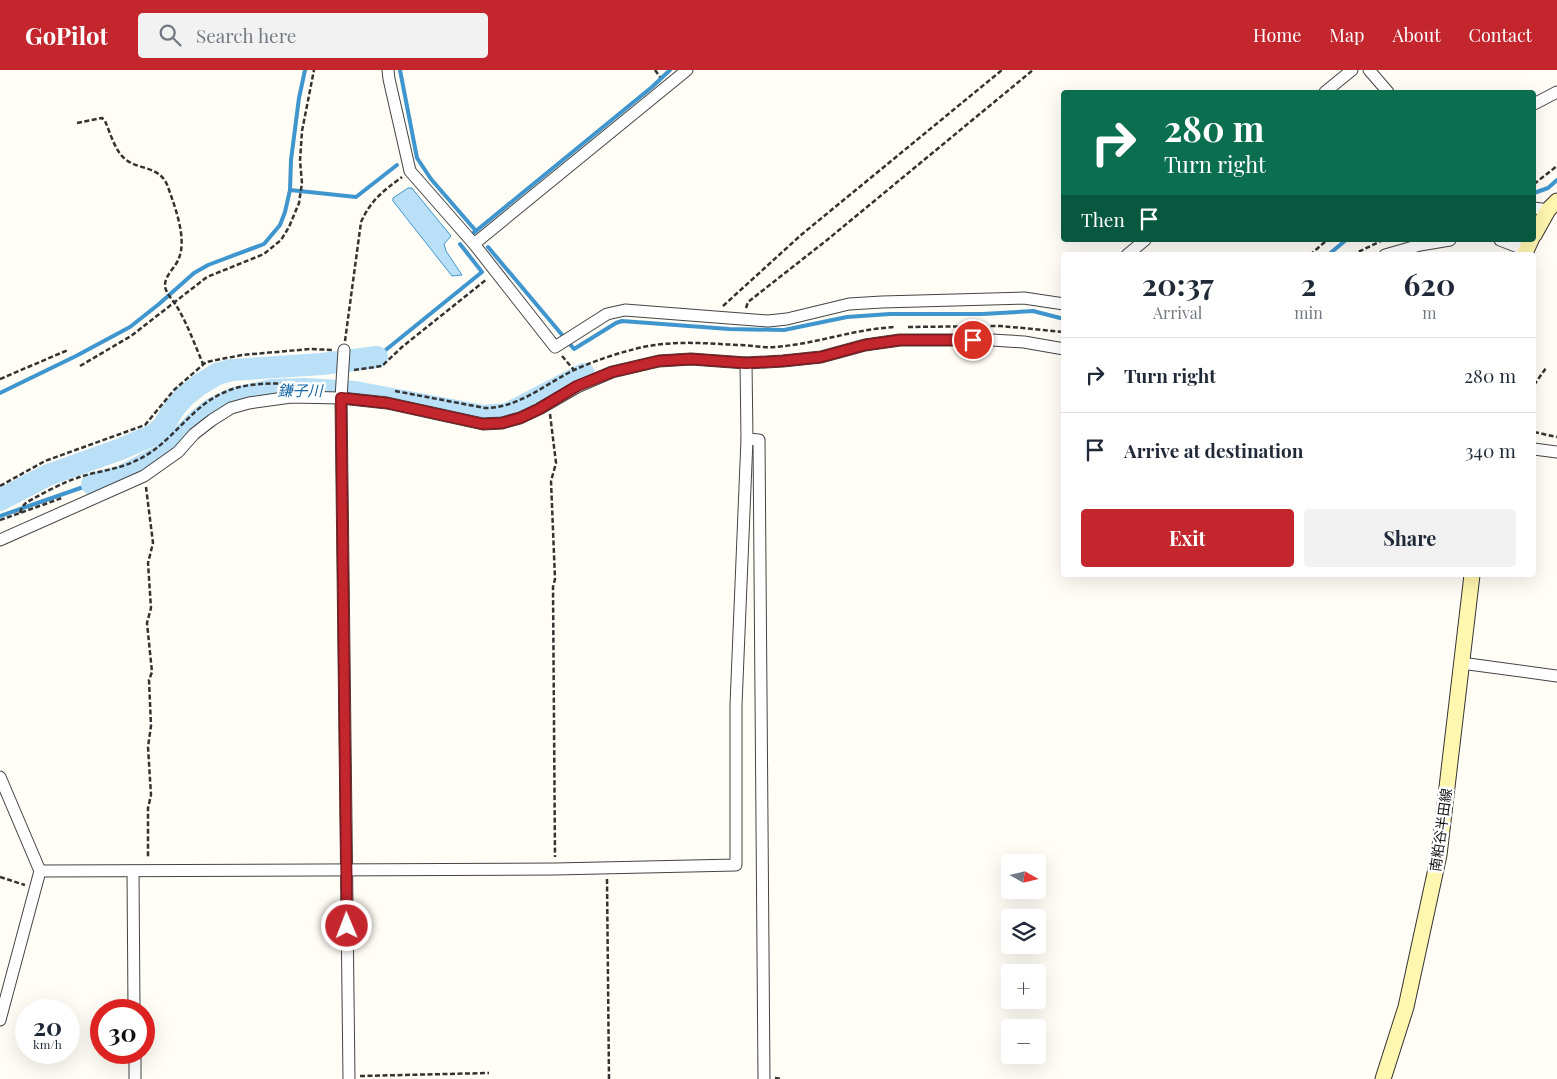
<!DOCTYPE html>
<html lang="en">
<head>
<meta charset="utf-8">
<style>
	:root { --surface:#fff; --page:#f2f2f3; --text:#1f2937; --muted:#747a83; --line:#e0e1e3; --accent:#c4262e }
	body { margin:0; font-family:"Playfair Display","Noto Sans JP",serif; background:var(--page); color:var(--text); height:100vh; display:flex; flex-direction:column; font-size:19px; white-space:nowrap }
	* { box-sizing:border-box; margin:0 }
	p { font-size:16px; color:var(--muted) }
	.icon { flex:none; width:28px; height:28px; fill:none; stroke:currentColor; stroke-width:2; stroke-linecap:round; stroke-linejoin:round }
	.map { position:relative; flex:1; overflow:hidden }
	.sheet { position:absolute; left:1061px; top:182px; width:475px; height:325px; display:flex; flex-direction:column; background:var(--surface); border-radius:5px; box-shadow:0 5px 20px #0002 }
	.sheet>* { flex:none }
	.banner { position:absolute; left:1061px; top:20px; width:475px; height:152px; border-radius:5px; box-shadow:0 5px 20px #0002; background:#0b6e4f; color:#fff; overflow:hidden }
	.needle { width:32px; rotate:98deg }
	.buttons { position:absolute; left:1001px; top:784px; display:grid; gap:10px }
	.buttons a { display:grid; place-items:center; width:45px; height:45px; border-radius:5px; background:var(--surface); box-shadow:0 5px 20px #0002; font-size:25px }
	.speed { position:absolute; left:15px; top:929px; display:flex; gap:10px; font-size:25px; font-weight:700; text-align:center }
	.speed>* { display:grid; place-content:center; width:65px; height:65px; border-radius:50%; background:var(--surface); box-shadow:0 5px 20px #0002; line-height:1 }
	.speed small { font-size:12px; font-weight:400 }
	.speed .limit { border:8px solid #d22; background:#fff; color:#111 }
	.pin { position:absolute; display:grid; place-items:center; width:42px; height:42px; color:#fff; margin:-21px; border:2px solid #fff; border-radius:50%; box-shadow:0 1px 5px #0007 }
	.me { position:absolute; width:55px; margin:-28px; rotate:359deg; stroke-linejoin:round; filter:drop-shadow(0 0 4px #0008) }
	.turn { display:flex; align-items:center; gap:18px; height:105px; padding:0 20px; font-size:22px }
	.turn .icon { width:65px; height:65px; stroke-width:2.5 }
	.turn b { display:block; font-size:35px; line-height:42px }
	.then { display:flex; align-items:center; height:48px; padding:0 20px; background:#0003; gap:10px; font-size:19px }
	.eta { display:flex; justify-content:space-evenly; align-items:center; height:85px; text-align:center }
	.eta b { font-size:30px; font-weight:700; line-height:35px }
	.primary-button { display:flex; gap:10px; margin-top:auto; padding:10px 20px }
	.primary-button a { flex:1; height:58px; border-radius:5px; background:var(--accent); color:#fff; font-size:20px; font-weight:700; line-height:58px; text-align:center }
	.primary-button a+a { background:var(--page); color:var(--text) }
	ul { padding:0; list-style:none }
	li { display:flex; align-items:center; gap:15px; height:75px; padding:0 20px; border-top:1px solid var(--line) }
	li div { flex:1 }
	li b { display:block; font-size:19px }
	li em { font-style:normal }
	header { display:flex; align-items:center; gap:30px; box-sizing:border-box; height:70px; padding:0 25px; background:var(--accent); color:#fff }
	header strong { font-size:24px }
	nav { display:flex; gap:28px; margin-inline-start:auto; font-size:18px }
	.search { width:350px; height:45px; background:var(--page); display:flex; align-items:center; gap:12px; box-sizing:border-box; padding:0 18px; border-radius:5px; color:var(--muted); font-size:19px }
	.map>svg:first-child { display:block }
	.water { fill:#b9e0f7; stroke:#3f96cf }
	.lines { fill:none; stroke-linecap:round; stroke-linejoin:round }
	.stream { stroke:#3f96cf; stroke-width:4 }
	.river { stroke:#b9e0f7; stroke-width:22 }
	.street-casing { stroke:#444; stroke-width:13 }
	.secondary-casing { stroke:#333; stroke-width:17 }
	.path { stroke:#333; stroke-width:2.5; stroke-dasharray:5 2.5; stroke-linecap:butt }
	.street { stroke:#fff; stroke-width:11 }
	.secondary { stroke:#fff6b0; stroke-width:15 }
	.route-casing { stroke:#7f191e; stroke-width:12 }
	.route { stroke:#c4262e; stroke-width:9 }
	.labels { text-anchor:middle; stroke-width:5; stroke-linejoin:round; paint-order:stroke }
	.street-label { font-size:14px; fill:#111; stroke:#fff }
	.water-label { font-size:15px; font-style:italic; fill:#1768a6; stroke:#fff }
</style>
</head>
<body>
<header>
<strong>GoPilot</strong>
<div class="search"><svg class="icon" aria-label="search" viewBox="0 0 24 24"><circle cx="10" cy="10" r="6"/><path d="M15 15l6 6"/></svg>Search here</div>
<nav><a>Home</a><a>Map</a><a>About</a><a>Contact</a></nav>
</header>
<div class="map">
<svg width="1557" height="1009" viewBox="0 0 1557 1009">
	<rect width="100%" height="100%" fill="#fffdf5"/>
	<polygon class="water" points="408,118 412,118 415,122 451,166 444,174 446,181 462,205 452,206 393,131 393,128"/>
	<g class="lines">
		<g class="stream">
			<polyline points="400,0 417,88 431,109 476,161"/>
			<polyline points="290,120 291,90 299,28 305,0"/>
			<polyline points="1534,123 1548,118 1557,110"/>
			<polyline points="471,165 652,17 670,0"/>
			<polyline points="488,177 574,279 616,253 622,251 729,259 784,260 847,247 890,244 982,244 1033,241 1064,249"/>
			<polyline points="1328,185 1346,170"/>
			<polyline points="377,287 482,202 460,174"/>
			<polyline points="0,323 76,286 130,257 159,234 194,203 208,195 264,174 280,155 285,142 290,120 356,127 397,95"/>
			<polyline points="0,446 92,414"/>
		</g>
		<g class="river">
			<polyline points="92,414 120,407 164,384 198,350 212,339 235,328 272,320 305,319 355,322 484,346 507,344 584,304"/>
			<polyline points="0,430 48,405 121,379 153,365 162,358 173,340 184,327 199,315 217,304 232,300 322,294 377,287"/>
		</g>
		<defs>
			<g id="street">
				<polyline points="388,0 389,9 410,101 474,174 555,277 607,244 625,240 768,251 787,249 849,234 882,232 1024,228 1064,234"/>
				<polyline points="1369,0 1388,22"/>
				<polyline points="1325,22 1352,0"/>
				<polyline points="1534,34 1557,22"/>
				<polyline points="1534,138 1548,140"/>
				<polyline points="1500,170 1526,180"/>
				<polyline points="474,174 687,0"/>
				<polyline points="1127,185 1145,170"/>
				<polyline points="1385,185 1420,175 1450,170"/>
				<polyline points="344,280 341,328 349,1009"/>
				<polyline points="747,369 759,370 764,1009"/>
				<polyline points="1534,379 1557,382"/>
				<polyline points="0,470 144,406 178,382 194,364 212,350 231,338 249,333 291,327 341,328 387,333 483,354 502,353 520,348 539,339 577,317 612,302 659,291 691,289 746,293 783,291 821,287 865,275 900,270 992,270 1024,272 1064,279"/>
				<polyline points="1461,593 1557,606"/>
				<polyline points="0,707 40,801 0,950"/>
				<polyline points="40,801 555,799 736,795 736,635 747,369 746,293"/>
				<polyline points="133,801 134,940"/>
				<polyline points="135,982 135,1009"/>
			</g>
			<g id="secondary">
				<polyline points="1534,165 1548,140 1557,131"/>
				<polyline points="1524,185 1531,170"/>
				<polyline points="1383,1009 1406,937 1439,785 1472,505"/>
			</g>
		</defs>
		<use href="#street" class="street-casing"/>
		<use href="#secondary" class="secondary-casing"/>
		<g class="path">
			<polyline points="655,0 660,7"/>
			<path d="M77,53L102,48L105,51C110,62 115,81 125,89C140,101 160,95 168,117C175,137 187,168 179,188C176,197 165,205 165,215C165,222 172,229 176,235C187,253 195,275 203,294"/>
			<polyline points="1534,114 1557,96"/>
			<polyline points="1310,185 1327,170"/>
			<polyline points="1352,185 1383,170"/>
			<polyline points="723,236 801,165 1002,0"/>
			<polyline points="746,238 748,232 827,170 1033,0"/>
			<polyline points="908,257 1001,256 1064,262"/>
			<path d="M345,271L361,152C371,130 383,121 402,107"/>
			<polyline points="562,286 574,300"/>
			<polyline points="80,296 131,266 207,207 264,184 281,170 289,157 299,133 302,113 300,91 302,61 314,0"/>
			<polyline points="354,300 382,296 402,277 487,209"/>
			<polyline points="0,309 68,280"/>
			<polyline points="1534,315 1546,298"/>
			<path d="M395,321L485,338C519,338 545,314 574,300C594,291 615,284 635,279C669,270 703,273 737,275C750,275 763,278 775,277C816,274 854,259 895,257"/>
			<polyline points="550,344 556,393 551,411 555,509 553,517 555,787"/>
			<polyline points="1534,362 1557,367"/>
			<polyline points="0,416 45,391 145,355 174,320 206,292 242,285 310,279 333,280"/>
			<polyline points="146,417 153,473 148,493 151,538 147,553 152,602 149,610 151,656 148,677 151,725 148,738 148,788"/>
			<path d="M20,443C21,439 23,435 26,433C35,427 66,411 77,408C96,401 117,400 135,391C172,375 189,337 225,322C247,312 276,313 300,314"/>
			<polyline points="0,450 62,428"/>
			<polyline points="0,807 25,815"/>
			<polyline points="607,809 609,1009"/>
			<polyline points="360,1006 489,1003"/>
			<polyline points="775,1008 782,1009"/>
		</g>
		<use href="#street" class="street"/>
		<use href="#secondary" class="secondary"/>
	</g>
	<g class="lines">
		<defs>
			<polyline id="route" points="347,856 341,328 387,333 483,354 502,353 520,348 539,339 577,316 612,302 659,291 691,289 746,293 783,291 821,287 865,275 900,270 973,270"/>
		</defs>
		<use href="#route" class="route-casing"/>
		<use href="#route" class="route"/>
	</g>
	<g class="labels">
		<g class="street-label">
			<text transform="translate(1441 760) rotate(-82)" y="5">南粕谷半田線</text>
		</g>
		<g class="water-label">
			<text x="300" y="326">鎌子川</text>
		</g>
	</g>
</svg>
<div class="buttons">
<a><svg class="needle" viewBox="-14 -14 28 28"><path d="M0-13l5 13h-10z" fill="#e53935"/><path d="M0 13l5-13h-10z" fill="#747a83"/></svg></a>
<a><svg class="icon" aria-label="layers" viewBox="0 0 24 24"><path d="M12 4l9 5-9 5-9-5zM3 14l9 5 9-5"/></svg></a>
<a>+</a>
<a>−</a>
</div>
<div class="speed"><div>20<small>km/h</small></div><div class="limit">30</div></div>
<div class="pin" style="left:973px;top:270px;background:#d93025"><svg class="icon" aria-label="arrive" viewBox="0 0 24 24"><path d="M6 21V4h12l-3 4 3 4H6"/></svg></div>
<svg class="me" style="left:347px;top:856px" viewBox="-20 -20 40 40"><circle r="17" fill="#c4262e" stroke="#fff" stroke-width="3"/><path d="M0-11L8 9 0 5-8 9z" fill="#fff"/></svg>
<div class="banner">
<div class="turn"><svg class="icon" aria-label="right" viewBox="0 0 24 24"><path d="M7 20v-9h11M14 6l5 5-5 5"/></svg><div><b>280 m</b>Turn right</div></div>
<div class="then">Then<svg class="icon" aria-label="arrive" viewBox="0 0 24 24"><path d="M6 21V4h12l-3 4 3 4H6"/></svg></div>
</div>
<section class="sheet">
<div class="eta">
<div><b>20:37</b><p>Arrival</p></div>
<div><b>2</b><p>min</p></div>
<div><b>620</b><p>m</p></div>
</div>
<ul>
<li><svg class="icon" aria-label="right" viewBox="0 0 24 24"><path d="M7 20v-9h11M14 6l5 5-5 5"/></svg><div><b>Turn right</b></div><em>280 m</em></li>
<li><svg class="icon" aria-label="arrive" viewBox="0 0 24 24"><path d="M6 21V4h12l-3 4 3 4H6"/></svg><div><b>Arrive at destination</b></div><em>340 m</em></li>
</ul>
<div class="primary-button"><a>Exit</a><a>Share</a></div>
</section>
</div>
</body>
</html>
